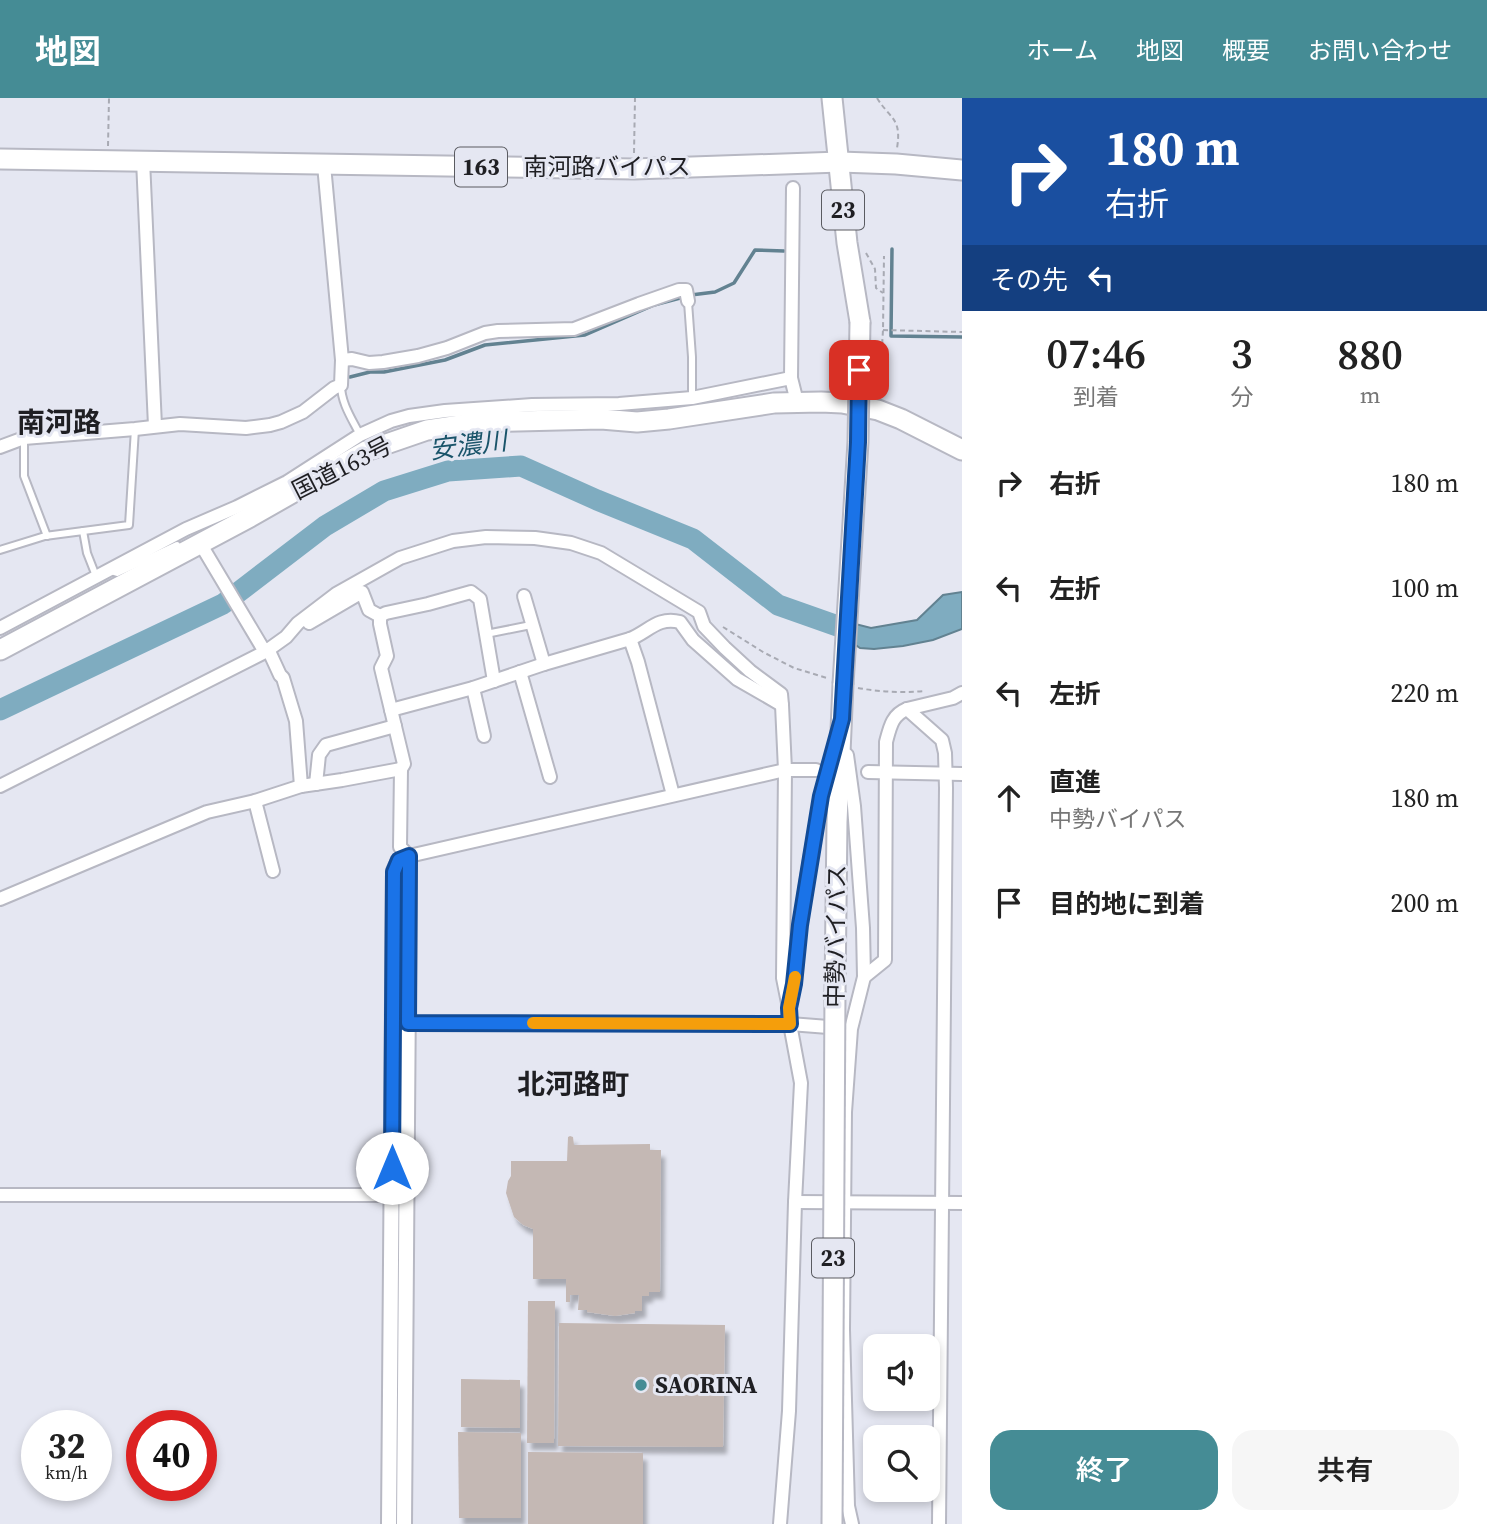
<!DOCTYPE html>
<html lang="ja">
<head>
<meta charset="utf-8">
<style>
	:root { --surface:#fff; --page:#f6f6f6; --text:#222; --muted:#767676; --accent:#458c95 }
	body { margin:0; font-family:"Source Serif 4","Noto Sans JP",serif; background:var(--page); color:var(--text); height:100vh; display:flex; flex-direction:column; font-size:26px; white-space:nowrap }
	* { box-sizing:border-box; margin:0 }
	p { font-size:23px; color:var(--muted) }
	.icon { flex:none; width:38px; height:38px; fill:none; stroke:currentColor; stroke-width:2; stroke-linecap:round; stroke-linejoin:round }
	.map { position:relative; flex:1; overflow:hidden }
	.drawer { display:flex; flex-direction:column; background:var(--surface); width:525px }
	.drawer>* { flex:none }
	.banner { background:#1a4fa0; color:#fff; overflow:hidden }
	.buttons { position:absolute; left:863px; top:1236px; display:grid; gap:14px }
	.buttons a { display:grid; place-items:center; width:77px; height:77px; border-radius:14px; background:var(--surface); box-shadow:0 4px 10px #0003; font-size:35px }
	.speed { position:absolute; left:21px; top:1312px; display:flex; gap:14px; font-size:35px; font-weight:700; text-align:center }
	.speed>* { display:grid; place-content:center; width:91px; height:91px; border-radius:50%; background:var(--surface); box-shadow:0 4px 10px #0003; line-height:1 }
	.speed small { font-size:18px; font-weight:400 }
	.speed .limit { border:10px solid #d22; background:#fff; color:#111 }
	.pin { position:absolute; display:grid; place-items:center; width:60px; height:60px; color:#fff; margin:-30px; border-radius:14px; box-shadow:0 4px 10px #0006 }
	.me { position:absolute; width:77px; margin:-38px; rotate:0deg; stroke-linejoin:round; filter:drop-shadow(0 0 5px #0008) }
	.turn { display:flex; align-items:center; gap:24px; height:147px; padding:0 28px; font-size:32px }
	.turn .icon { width:91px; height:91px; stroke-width:2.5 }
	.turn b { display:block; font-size:49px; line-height:60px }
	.then { display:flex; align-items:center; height:66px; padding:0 28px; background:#0003; gap:14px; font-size:26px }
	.eta { display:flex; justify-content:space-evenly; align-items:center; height:119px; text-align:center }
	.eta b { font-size:42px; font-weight:600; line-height:49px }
	.action { display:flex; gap:14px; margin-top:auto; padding:14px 28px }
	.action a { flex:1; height:80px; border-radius:21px; background:var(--accent); color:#fff; font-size:28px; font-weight:600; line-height:80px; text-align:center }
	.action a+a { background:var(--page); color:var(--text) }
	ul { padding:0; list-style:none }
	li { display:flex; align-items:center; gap:21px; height:105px; padding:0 28px }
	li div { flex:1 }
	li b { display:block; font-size:26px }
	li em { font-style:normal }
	header { display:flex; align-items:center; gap:42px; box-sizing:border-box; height:98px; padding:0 35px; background:var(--accent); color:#fff }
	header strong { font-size:33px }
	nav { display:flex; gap:38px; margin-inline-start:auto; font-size:24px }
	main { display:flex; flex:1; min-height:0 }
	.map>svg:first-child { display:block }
	.water { fill:#7facc0; stroke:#628291; stroke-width:2 }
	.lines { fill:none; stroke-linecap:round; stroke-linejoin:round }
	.stream { stroke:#628291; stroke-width:3.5 }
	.river { stroke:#7facc0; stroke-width:21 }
	.building { fill:#c4b8b4; filter:url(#shadow) }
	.service-casing { stroke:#b7b8c3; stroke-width:10 }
	.minor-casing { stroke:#b7b8c3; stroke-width:16 }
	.tertiary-casing { stroke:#b7b8c3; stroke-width:18 }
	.trunk-casing { stroke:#b7b8c3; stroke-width:23 }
	.path { stroke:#a8aab3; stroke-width:2; stroke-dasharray:5 3.5; stroke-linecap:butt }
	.service { stroke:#fff; stroke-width:6 }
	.minor { stroke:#fff; stroke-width:12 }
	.tertiary { stroke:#fff; stroke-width:14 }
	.trunk { stroke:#fff; stroke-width:19 }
	.trunk-bridge-casing { stroke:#b7b8c3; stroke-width:23; stroke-linecap:butt }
	.trunk-bridge { stroke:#fff; stroke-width:19 }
	.route-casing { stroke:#114b97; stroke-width:18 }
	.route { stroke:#1a73e8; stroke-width:12 }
	.slow { stroke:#f59e0b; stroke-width:12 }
	.poi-dot { fill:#458c95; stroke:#e5e7f2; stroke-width:2.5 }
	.labels { text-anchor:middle; stroke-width:6; stroke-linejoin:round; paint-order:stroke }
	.shield { fill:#e5e7f2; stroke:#5a5b61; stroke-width:2 }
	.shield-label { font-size:23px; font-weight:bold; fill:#1f1f23 }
	.street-label { font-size:24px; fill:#1f1f23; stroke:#e5e7f2 }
	.poi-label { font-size:24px; font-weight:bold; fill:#1f1f23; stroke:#e5e7f2; text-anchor:start }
	.water-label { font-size:26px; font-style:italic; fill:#1a546a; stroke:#e5e7f2 }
	.quarter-label { font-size:28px; font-weight:bold; fill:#1f1f23; stroke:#e5e7f2 }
</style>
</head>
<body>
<header>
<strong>地図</strong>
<nav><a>ホーム</a><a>地図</a><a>概要</a><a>お問い合わせ</a></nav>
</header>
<main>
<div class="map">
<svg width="962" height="1426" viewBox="0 0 962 1426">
	<defs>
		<filter id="shadow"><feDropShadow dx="4" dy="7" stdDeviation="2" flood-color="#0004"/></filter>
	</defs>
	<rect width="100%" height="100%" fill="#e5e7f2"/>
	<polygon class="water" points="962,494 962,531 933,542 903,548 874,551 860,550 808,514 871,530 917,522 943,497"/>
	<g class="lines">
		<g class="stream">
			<polyline points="892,151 891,238 962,239"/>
			<polyline points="691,197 715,194 734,185 755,152 784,153"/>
			<polyline points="350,279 370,274 384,274 445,262 485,247 585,237 654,207 684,199"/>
		</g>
		<polyline class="river" points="0,612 223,506 325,428 384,393 448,373 521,368 597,402 693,441 778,507 846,531"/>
	</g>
	<g class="building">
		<polygon points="570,1038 573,1039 574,1047 650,1046 650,1052 661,1052 660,1194 649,1194 649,1198 642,1198 642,1213 635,1213 635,1215 615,1218 587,1214 587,1212 578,1212 579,1197 570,1197 570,1204 566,1204 566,1181 533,1181 533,1131 523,1127 514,1119 506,1095 508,1083 511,1078 511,1063 567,1063 568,1039"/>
		<polygon points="528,1203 555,1203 554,1345 527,1345"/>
		<polygon points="559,1225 725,1227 723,1349 558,1348"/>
		<polygon points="461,1281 520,1282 520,1330 461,1329"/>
		<polygon points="458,1334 521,1335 521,1420 459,1420"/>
		<polygon points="528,1354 643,1355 643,1426 528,1426"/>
	</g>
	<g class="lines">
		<defs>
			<g id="service">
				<polyline points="688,204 692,259 692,300"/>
				<path d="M341,287C341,305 352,321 360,337"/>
				<polyline points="24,340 24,378 47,438"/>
				<polyline points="83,433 87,455 96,478"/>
				<polyline points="0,452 45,438 129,427 135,331"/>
				<polyline points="111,473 117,475 177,447"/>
				<polyline points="486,536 531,527"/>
			</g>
			<g id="minor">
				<polyline points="143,62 155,328"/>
				<polyline points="793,90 791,280 797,304"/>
				<polyline points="342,262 352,261 369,265 383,264 418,258 447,250 485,235 498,233 574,231 639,206 679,192 686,192 688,203"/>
				<polyline points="0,349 24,340 135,331 180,326 246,330 270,327 281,324 303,314 334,290 341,287 342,262 324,67"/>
				<polyline points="200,445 265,554"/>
				<polyline points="524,498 544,566"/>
				<polyline points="380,518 386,515 428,506 471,494 480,501 494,583"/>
				<polyline points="309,525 362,494 369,512 380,518 380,526 387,558 381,570 404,666 401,671 400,749 409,758 785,672 816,672"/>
				<polyline points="0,530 186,431 237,409 287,384 360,337 391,323 409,318 445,313 532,307 619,306 692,300 791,280"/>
				<polyline points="630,541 638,564 673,697"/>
				<polyline points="268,551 280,577 283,580 296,623 301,688"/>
				<polyline points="520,574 550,679"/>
				<polyline points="473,590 484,638"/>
				<polyline points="907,611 942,642 945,655 946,690 939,1426"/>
				<path d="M391,612L473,590L544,566L630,541C648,534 658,518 680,524L693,542L737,581L782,607"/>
				<polyline points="847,657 854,708 863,830 864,879 851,931 845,1014 843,1232 848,1408 852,1426"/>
				<polyline points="868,674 962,676"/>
				<polyline points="316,686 319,657 326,647 395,628"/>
				<polyline points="0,688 265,554 286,539 298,525 336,496 400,460 453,443 486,439 535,440 571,445 601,455 699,514 704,528 725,550 750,573 781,596 782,607 785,672 783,880 789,910 790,926 801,985 795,1104 789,1313 780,1426"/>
				<polyline points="255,703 273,773"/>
				<polyline points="0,801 207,714 255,703 301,688 342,682 401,671"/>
				<path d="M864,879L885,862L886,644C890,629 892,617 907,611L953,600L962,595"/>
				<path d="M791,903C796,878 797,853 800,828C808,768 818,708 834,649"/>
				<polyline points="408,925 790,926 841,930"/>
				<polyline points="0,1097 406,1097"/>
				<polyline points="795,1104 962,1105"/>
			</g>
			<polyline id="tertiary" points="389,1426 394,773 399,762 409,758 404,1426"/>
			<g id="trunk">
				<polyline points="832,0 847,145 860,224"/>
				<polyline points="0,61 634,71 840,64 896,66 962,72"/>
				<polyline points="0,552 250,419 366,353 427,332 481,324 601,321 637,324 669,321 774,305 821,304 842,305 878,312 901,321 962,352"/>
				<polyline points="835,893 837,724 843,586"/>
			</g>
		</defs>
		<use href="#service" class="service-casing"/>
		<use href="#minor" class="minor-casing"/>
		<use href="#tertiary" class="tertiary-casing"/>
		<use href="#trunk" class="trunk-casing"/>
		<g class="path">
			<path d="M877,0C890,21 902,20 897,50"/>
			<polyline points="108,48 109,0"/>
			<polyline points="634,55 635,0"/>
			<polyline points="866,155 875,171 876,190 883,195"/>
			<polyline points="883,232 962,234"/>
			<polyline points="879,297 883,232 884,158"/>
			<polyline points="723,529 763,554 794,570 827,580"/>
			<path d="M858,590C880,594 903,595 925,593"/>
		</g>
		<use href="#service" class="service"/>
		<use href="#minor" class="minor"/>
		<use href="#tertiary" class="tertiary"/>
		<use href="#trunk" class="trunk"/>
		<defs>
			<g id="trunk-bridge">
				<polyline points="843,586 858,344 860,224"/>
				<polyline points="832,1426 835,893"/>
			</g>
		</defs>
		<use href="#trunk-bridge" class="trunk-bridge-casing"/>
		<use href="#trunk-bridge" class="trunk-bridge"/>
	</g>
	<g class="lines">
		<defs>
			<polyline id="route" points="392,1070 394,774 399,762 409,758 408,925 790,926 789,910 794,886 800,827 821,698 842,621 858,344 859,272"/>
		</defs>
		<use href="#route" class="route-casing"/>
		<use href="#route" class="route"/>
		<polyline class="slow" points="533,925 790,926 789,910 795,879"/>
	</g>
	<circle class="poi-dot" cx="641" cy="1287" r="7"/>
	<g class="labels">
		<g class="shield">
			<rect x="455" y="49.5" width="52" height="39" rx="5"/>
			<rect x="822" y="92.5" width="42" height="39" rx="5"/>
			<rect x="812" y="1140.5" width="42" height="39" rx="5"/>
		</g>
		<g class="shield-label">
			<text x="481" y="77">163</text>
			<text x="843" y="120">23</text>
			<text x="833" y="1168">23</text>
		</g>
		<g class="street-label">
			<text x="607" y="77">南河路バイパス</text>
			<text transform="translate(342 370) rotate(-27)" y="8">国道163号</text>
			<text transform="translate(836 838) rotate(-89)" y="8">中勢バイパス</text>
		</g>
		<g class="poi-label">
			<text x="655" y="1295">SAORINA</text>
		</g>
		<g class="water-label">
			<text transform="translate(468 347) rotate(-7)" y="9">安濃川</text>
		</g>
		<g class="quarter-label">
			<text x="59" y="334">南河路</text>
			<text x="573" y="996">北河路町</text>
		</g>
	</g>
</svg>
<div class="buttons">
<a><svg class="icon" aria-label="sound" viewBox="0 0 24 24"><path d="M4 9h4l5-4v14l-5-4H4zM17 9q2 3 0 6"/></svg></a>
<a><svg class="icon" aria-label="search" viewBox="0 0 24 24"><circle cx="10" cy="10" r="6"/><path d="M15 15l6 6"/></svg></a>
</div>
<div class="speed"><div>32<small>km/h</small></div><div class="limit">40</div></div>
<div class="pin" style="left:859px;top:272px;background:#d93025"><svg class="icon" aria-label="arrive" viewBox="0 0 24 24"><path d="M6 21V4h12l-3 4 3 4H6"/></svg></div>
<svg class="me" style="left:392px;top:1070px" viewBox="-20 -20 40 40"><circle r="19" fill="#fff"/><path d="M0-13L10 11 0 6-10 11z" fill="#1a73e8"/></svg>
</div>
<section class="drawer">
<div class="banner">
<div class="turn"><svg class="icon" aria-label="right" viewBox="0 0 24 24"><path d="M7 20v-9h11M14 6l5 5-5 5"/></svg><div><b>180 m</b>右折</div></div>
<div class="then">その先<svg class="icon" aria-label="left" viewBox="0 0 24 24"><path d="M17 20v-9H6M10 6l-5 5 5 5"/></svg></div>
</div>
<div class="eta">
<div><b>07:46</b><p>到着</p></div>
<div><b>3</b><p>分</p></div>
<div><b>880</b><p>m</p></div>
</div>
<ul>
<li><svg class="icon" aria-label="right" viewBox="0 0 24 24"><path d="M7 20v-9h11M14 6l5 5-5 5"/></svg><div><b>右折</b></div><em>180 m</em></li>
<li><svg class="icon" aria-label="left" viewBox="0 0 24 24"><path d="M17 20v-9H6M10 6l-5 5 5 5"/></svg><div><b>左折</b></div><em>100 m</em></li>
<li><svg class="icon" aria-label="left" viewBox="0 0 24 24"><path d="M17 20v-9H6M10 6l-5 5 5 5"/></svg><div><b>左折</b></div><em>220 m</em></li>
<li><svg class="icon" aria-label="ahead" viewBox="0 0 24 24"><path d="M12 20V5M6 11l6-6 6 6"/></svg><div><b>直進</b><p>中勢バイパス</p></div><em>180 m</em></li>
<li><svg class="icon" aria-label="arrive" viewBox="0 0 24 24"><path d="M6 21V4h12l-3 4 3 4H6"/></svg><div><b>目的地に到着</b></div><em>200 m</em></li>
</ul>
<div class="action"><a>終了</a><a>共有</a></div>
</section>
</main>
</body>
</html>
